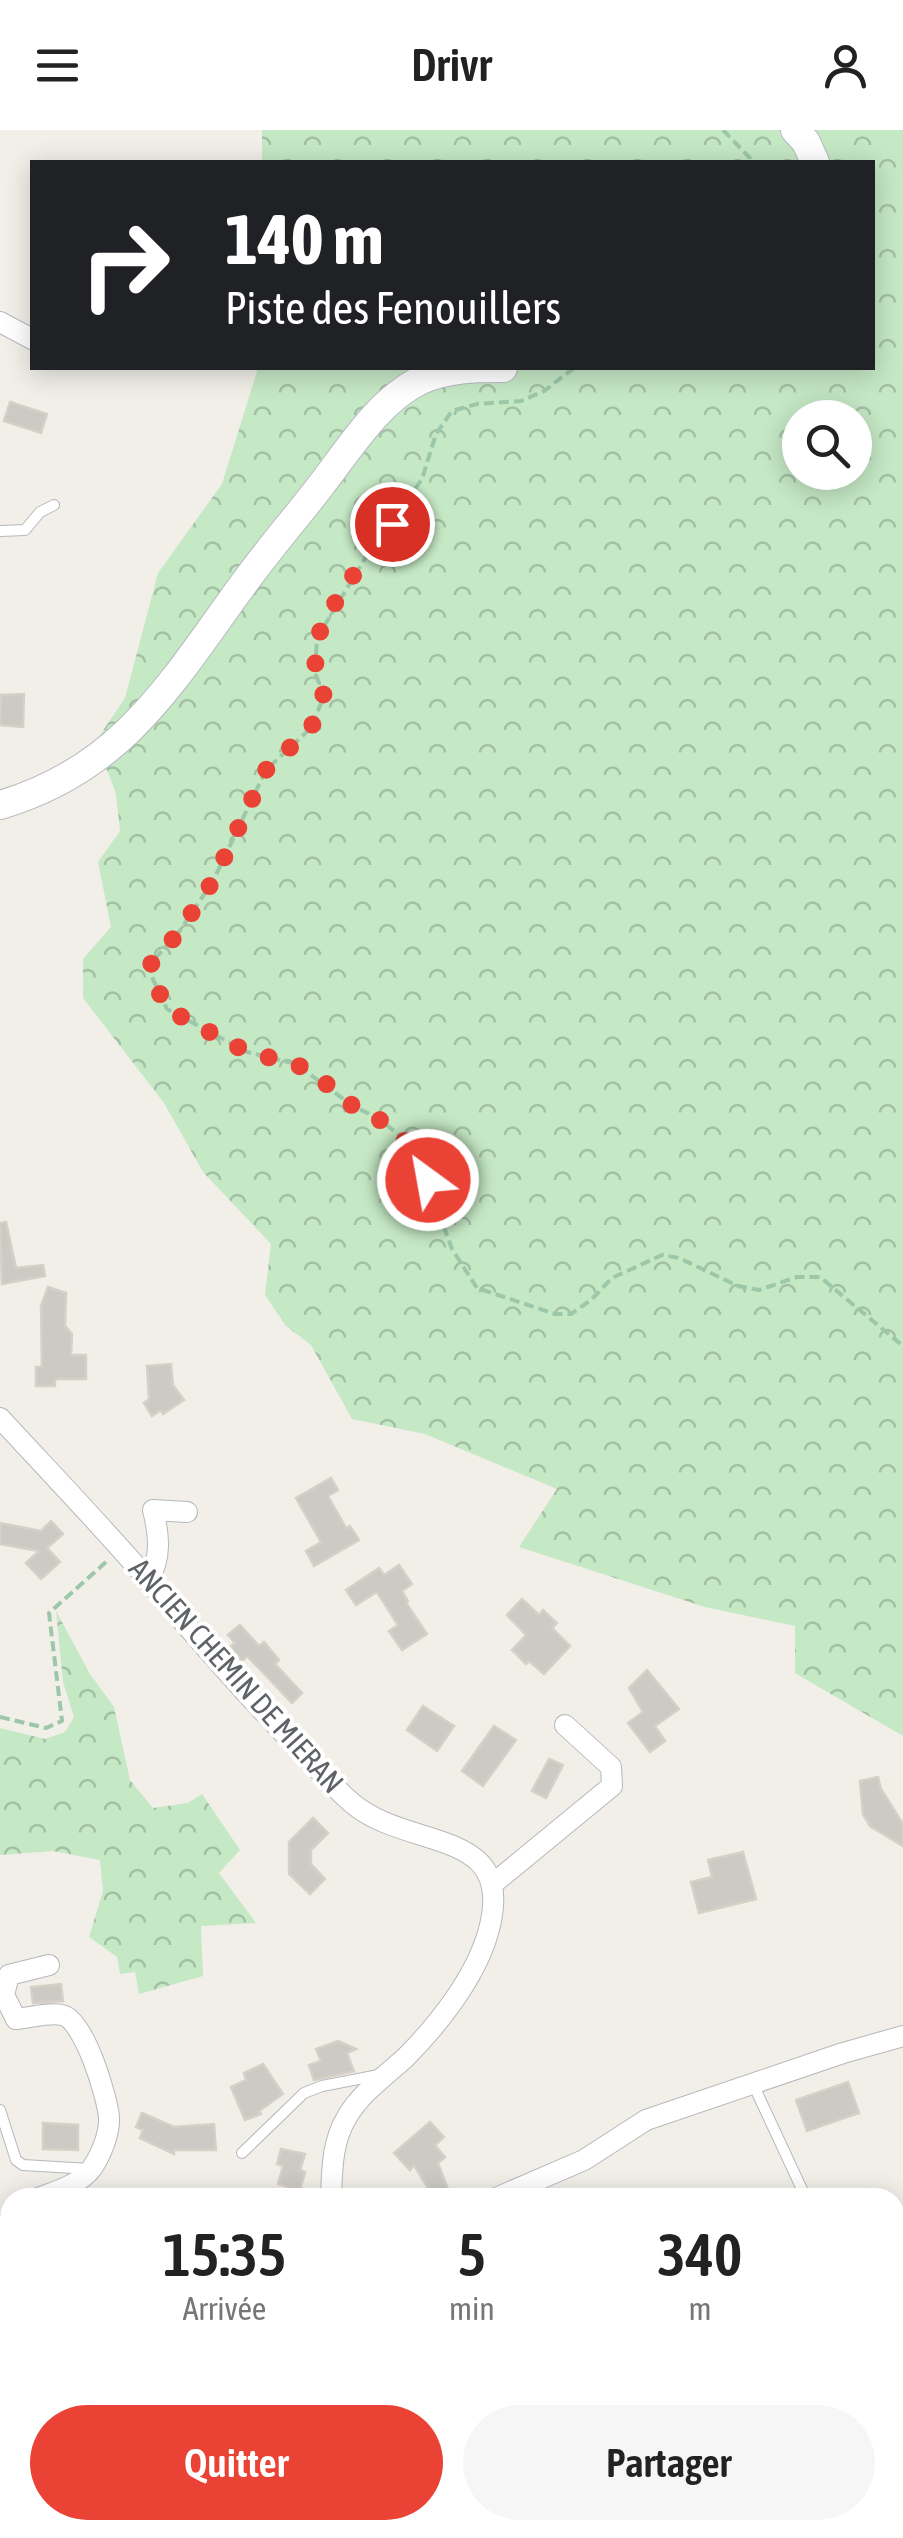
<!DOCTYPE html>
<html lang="fr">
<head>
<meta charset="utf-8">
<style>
	:root { --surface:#fff; --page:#f6f6f6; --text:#222; --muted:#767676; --accent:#ea4335 }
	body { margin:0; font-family:"Asap Condensed",sans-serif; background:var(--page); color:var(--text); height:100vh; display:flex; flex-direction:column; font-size:38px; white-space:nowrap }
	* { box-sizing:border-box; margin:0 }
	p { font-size:32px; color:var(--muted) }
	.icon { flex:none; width:55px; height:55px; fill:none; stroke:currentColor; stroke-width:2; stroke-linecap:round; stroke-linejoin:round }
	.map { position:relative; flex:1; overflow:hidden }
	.drawer { position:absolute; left:0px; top:2058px; width:905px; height:352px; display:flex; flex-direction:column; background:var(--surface); border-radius:30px 30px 0 0; box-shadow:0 5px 25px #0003 }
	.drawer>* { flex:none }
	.banner { position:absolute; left:30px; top:30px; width:845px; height:210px; border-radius:0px; box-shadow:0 5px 25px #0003; background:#202124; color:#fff; overflow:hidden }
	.controls { position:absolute; left:782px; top:270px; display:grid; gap:20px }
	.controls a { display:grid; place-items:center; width:90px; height:90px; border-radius:50%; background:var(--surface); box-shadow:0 5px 25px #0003; font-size:50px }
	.pin { position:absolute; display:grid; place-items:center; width:85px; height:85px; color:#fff; margin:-42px; border:5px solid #fff; border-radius:50%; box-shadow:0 2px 10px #0007 }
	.me { position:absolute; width:110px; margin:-55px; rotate:328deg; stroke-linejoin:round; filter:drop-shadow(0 0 8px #0008) }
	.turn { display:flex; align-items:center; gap:35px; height:210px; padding:0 30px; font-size:45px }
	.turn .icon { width:130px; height:130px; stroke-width:2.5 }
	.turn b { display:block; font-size:70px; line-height:85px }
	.eta { display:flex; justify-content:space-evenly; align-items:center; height:170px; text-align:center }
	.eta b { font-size:60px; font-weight:600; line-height:70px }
	.cta { display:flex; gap:20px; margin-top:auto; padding:20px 30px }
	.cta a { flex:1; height:115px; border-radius:60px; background:var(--accent); color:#fff; font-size:40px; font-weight:600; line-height:115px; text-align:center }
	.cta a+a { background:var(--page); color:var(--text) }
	header { display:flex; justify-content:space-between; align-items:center; height:130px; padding:0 30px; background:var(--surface); font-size:45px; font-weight:600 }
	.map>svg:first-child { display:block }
	.forest { fill:url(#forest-crowns); fill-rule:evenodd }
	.building { fill:#cccac5; stroke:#d6d1c6; stroke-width:2.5 }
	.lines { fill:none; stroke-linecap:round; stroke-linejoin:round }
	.lane-casing { stroke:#b5b8bc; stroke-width:12 }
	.street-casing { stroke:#b5b8bc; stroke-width:22 }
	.secondary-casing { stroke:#b6babf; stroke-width:30 }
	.path { stroke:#9cc7a9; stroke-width:4; stroke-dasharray:10 5; stroke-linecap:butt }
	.lane { stroke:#fff; stroke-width:10 }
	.street { stroke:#fff; stroke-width:20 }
	.secondary { stroke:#fff; stroke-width:28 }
	.route { stroke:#ea4335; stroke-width:18; stroke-dasharray:0 32.4 }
	.labels { text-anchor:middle; stroke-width:8; stroke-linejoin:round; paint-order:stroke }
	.street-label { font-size:30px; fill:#5f6368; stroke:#fff }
</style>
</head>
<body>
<header><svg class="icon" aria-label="menu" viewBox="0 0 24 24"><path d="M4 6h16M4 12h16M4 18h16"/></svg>Drivr<svg class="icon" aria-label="person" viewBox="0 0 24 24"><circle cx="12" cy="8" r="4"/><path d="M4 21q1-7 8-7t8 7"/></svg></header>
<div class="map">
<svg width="903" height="2408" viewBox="0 0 903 2408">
	<defs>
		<pattern id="forest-crowns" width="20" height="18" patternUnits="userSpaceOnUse" patternTransform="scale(2.5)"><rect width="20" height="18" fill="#c5e8c5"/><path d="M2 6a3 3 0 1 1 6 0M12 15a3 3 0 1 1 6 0" fill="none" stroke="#a3c0a4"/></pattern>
	</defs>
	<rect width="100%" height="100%" fill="#f1efe8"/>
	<g class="forest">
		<path d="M262,0H903V1606L795,1543V1496L705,1477L519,1417L557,1359L425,1304L352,1289L311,1215L286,1196L265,1165L271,1114L203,1042L164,973L83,868V829L111,797L98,732L120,701L116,664L96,611L125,568L158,443L222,354L258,238H872V32H262ZM800,288H855V342H800Z"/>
		<polygon points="56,1481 90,1544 114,1577 130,1650 153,1678 188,1673 202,1664 240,1720 219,1743 256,1793 201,1796 203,1846 139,1864 135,1842 120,1844 117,1827 89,1807 103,1761 100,1730 53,1721 0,1725 0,1598 45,1609 65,1602 74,1587 63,1552"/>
		<polygon points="903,2357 903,2406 825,2403 827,2400 895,2400 895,2362"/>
	</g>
	<g class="building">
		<polygon points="10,272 47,284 41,303 4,291"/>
		<polygon points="24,564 23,597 0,595 1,565"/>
		<polygon points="6,1092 16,1138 43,1135 45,1146 2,1154 0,1093"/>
		<polygon points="48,1157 66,1163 65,1196 72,1204 71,1225 86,1225 86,1249 55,1249 55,1256 36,1256 36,1237 42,1237 41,1176"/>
		<polygon points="171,1234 173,1255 184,1270 163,1284 161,1280 152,1286 144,1273 149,1269 147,1236"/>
		<polygon points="331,1348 338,1360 328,1366 346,1398 350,1396 359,1410 314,1436 306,1421 321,1412 296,1368"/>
		<polygon points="51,1391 63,1404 47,1418 60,1432 41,1449 26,1433 39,1421 0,1414 0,1393 41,1401"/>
		<polygon points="399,1435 412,1454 402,1461 408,1471 406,1473 427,1504 402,1520 389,1501 398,1495 377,1462 356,1475 346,1460 379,1438 384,1445"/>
		<polygon points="522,1469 539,1485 543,1480 557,1493 552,1498 570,1516 544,1544 529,1531 526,1534 512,1520 526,1505 507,1485"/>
		<polygon points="240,1495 259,1516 264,1512 279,1530 275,1534 302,1563 292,1573 247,1526 242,1531 230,1517 235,1513 228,1505"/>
		<polygon points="647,1540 679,1579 655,1596 665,1611 650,1622 628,1593 643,1582 629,1558"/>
		<polygon points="423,1576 454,1596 437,1621 407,1600"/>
		<polygon points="494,1596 516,1610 483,1656 462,1641"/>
		<polygon points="549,1629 563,1635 546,1668 532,1661"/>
		<polygon points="878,1647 881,1659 903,1694 903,1716 870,1696 863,1684 860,1651"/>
		<polygon points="313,1688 328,1703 311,1720 311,1734 325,1749 310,1764 289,1744 289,1712"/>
		<polygon points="743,1722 756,1769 699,1783 691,1752 712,1747 708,1730"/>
		<polygon points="61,1854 63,1871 33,1873 31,1857"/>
		<polygon points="338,1911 356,1919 347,1923 354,1941 314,1950 309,1935 321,1931 316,1919"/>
		<polygon points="263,1934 283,1964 259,1981 261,1984 245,1990 231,1957 246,1950 244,1943"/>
		<polygon points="848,1952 859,1983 807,2001 796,1970"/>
		<polygon points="142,1983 174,1997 214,1994 216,2020 174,2020 174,2024 140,2008 143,2000 136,1997"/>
		<polygon points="430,1992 444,2007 435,2015 445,2027 438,2033 449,2062 438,2068 434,2068 414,2035 410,2040 394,2023"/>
		<polygon points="43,1993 78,1995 78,2020 43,2019"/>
		<polygon points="281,2019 305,2024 300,2040 305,2042 300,2060 278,2054 283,2036 277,2034"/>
	</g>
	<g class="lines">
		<defs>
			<g id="lane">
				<polyline points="0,401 25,400 40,382 54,375"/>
				<polyline points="753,1954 806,2068"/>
				<polyline points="0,1980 16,2030 23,2035 90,2039"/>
				<polyline points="242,2023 304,1963 322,1956 379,1945"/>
				<polyline points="895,2110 903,2108"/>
			</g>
			<g id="street">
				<polyline points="0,192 32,209"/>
				<path d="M0,1288C48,1340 97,1391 143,1444C193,1504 244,1563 299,1619C317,1637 333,1657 352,1673C409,1722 519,1695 488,1803C475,1848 438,1895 405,1928C385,1946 360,1964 347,1987C332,2011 332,2040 331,2068"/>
				<path d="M148,1450C162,1429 159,1404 153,1380L187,1382"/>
				<polyline points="494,1753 612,1656 611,1637 565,1595"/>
				<path d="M38,2068C57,2061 79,2055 92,2038C101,2025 110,2003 109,1987C107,1966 84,1889 62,1885C49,1882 29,1888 16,1889L4,1865L9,1845L49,1835"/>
				<polyline points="496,2068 584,2030 646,1990 843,1923 903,1906"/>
				<polyline points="0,2109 10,2089"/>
				<polyline points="0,2199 10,2292"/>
				<polyline points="0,2343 10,2337"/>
				<polyline points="351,2400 356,2408"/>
			</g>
			<g id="secondary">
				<polyline points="795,0 806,12 815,32"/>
				<path d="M0,675C123,639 171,553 242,456C267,421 296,388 322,354C349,319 380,269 421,250C448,238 475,238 503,238"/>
			</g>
		</defs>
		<use href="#lane" class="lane-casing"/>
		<use href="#street" class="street-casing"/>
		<use href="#secondary" class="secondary-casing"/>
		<g class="path">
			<polyline points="723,0 750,28 750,32"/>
			<polyline points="574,238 544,261 521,271 477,274 452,281 436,304 422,349 364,430 317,508 315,543 324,566 311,598 266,640 213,751 179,802 151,833 152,847 167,879 247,922 296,934 353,976 376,987 397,1003 419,1029 452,1119 477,1158 555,1184 571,1184 591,1170 612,1148 662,1125 679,1128 738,1156 759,1160 797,1147 820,1147 903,1216"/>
			<polyline points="0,1587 46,1598 62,1591 49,1483 106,1432"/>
		</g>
		<use href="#lane" class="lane"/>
		<use href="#street" class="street"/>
		<use href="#secondary" class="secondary"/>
	</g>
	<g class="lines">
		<path class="route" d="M392,394C373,417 321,486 317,512C313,532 316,547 324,566L311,598L266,640L213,751L179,802L151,834L152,847L167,879L247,922L296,934L318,947L353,976L376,987L397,1003L420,1028L428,1050"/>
	</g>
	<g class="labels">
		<g class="street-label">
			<text transform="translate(236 1546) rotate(48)" y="10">ANCIEN CHEMIN DE MIERAN</text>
		</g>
	</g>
</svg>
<div class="controls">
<a><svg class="icon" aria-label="search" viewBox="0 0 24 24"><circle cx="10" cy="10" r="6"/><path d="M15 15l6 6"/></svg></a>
</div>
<div class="pin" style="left:392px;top:394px;background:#d93025"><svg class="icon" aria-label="arrive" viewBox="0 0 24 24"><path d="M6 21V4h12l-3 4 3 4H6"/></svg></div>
<svg class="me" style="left:428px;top:1050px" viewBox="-20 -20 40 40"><circle r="17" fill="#ea4335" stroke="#fff" stroke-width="3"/><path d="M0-11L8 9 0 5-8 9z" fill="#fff"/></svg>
<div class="banner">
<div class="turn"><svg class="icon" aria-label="right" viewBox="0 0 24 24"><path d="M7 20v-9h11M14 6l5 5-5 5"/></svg><div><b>140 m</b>Piste des Fenouillers</div></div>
</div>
<section class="drawer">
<div class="eta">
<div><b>15:35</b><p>Arrivée</p></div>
<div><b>5</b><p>min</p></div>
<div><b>340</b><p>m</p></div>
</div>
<div class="cta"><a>Quitter</a><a>Partager</a></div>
</section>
</div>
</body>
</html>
